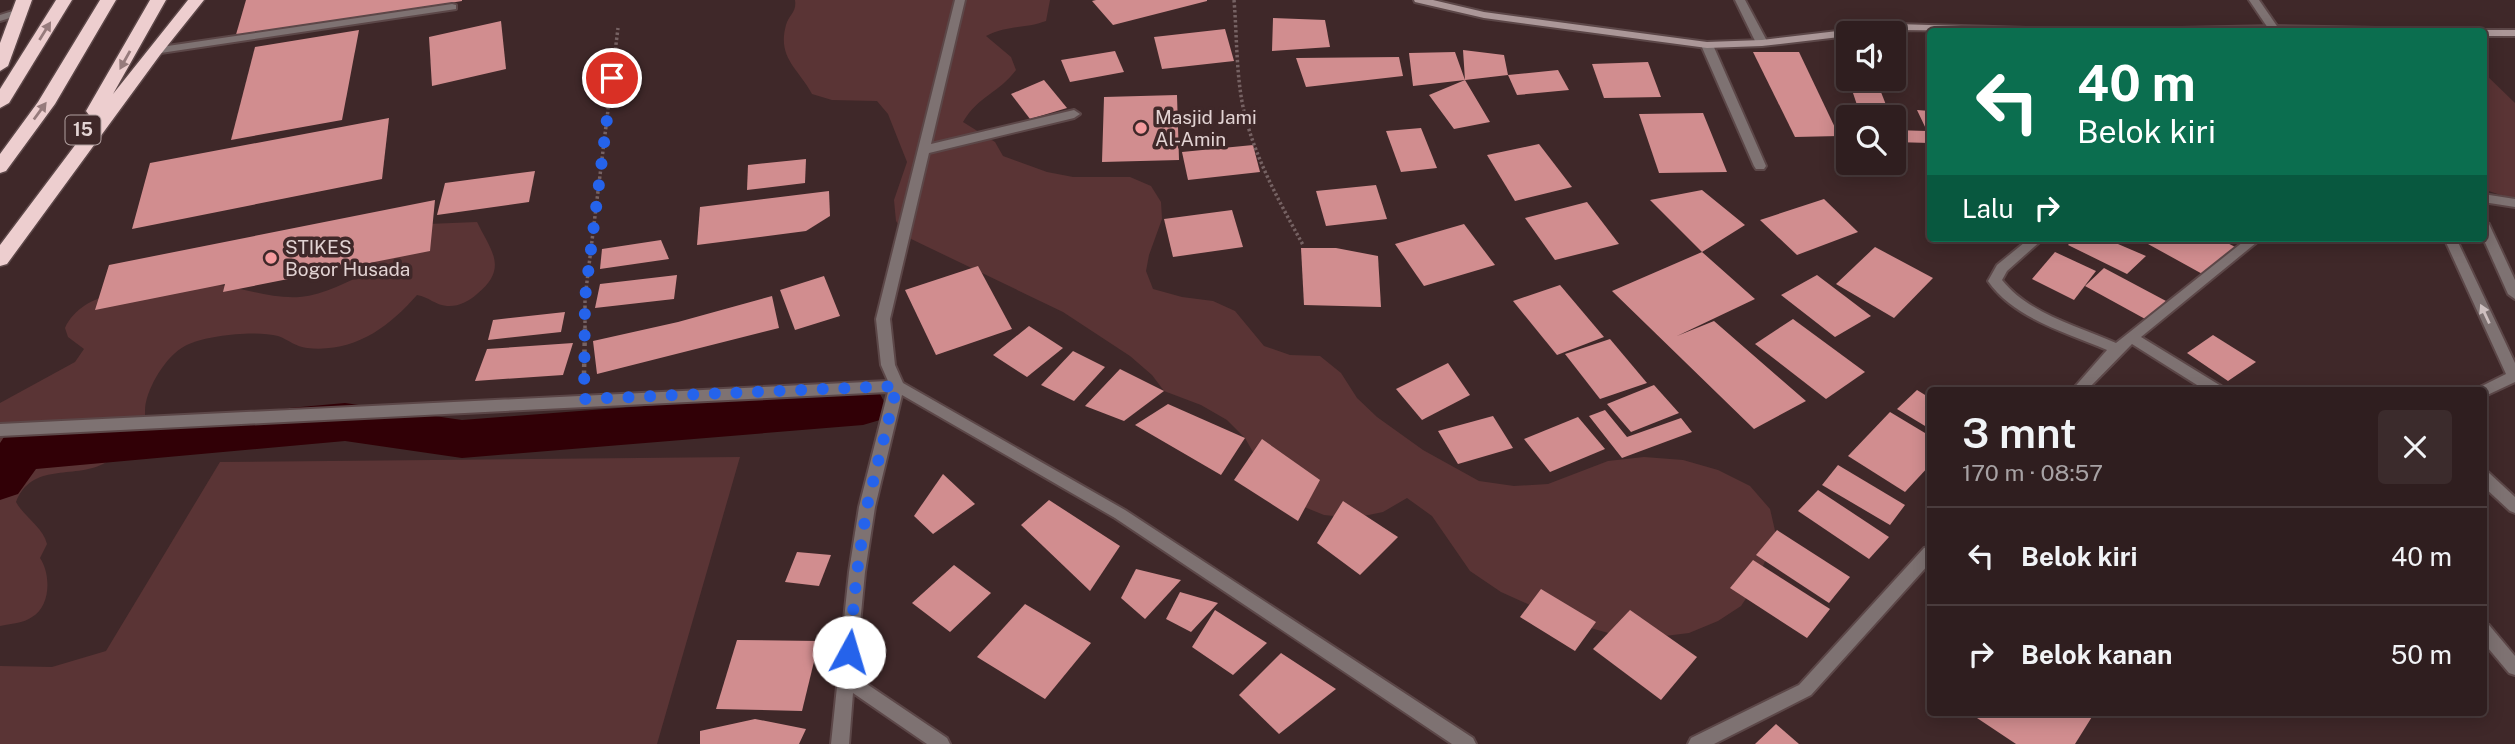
<!DOCTYPE html>
<html lang="id">
<head>
<meta charset="utf-8">
<style>
	:root { --surface:#2f1e1f; --page:#3b2b2c; --text:#f1f3f6; --muted:#a7a2a4; --line:#4a3c3d }
	body { margin:0; font-family:"Public Sans",sans-serif; background:var(--page); color:var(--text); height:100vh; display:flex; flex-direction:column; font-size:26px; white-space:nowrap }
	* { box-sizing:border-box; margin:0 }
	p { font-size:23px; color:var(--muted) }
	.icon { flex:none; width:38px; height:38px; fill:none; stroke:currentColor; stroke-width:2; stroke-linecap:round; stroke-linejoin:round }
	.map { position:relative; flex:1; overflow:hidden }
	.details { position:absolute; left:1927px; top:387px; width:560px; height:329px; display:flex; flex-direction:column; background:var(--surface); border-radius:7px; box-shadow:0 4px 18px #0003,0 0 0 2px var(--line) }
	.details>* { flex:none }
	.guide { position:absolute; left:1927px; top:28px; width:560px; height:214px; border-radius:7px; box-shadow:0 4px 18px #0003,0 0 0 2px var(--line); background:#0b6e4f; color:#fff; overflow:hidden }
	.tools { position:absolute; left:1836px; top:21px; display:grid; gap:14px }
	.tools a { display:grid; place-items:center; width:70px; height:70px; border-radius:7px; background:var(--surface); box-shadow:0 4px 18px #0003,0 0 0 2px var(--line); font-size:35px }
	.pin { position:absolute; display:grid; place-items:center; width:60px; height:60px; color:#fff; margin:-30px; border:4px solid #fff; border-radius:50%; box-shadow:0 2px 7px #0007 }
	.me { position:absolute; width:77px; margin:-38px; rotate:6deg; stroke-linejoin:round; filter:drop-shadow(0 0 5px #0008) }
	.turn { display:flex; align-items:center; gap:24px; height:147px; padding:0 35px; font-size:32px }
	.turn .icon { width:91px; height:91px; stroke-width:2.5 }
	.turn b { display:block; font-size:49px; line-height:60px }
	.then { display:flex; align-items:center; height:66px; padding:0 35px; background:#0003; gap:14px; font-size:26px }
	.round { display:grid; place-items:center; flex:none; width:74px; height:74px; border-radius:7px; background:var(--page) }
	.overview { display:flex; align-items:center; justify-content:space-between; height:119px; padding:0 35px }
	h1 { font-size:42px; font-weight:600; line-height:52px }
	ul { padding:0; list-style:none }
	li { display:flex; align-items:center; gap:21px; height:98px; padding:0 35px; border-top:2px solid var(--line) }
	li div { flex:1 }
	li b { display:block; font-size:26px }
	li em { font-style:normal }
	.map>svg:first-child { display:block }
	.green { fill:#5a3435 }
	.lines { fill:none; stroke-linecap:round; stroke-linejoin:round }
	.canal { fill:#310006; fill-rule:evenodd }
	.building { fill:#d18d8f }
	.lane-casing { stroke:#5c4748; stroke-width:4 }
	.street-casing { stroke:#5c4748; stroke-width:4 }
	.secondary-casing { stroke:#5c4748; stroke-width:4 }
	.highway-casing { stroke:#5c4748; stroke-width:3 }
	.path-far1 { stroke:#766263; stroke-width:3.5; stroke-dasharray:2.5 2.5; stroke-linecap:butt }
	.path { stroke:#766263; stroke-width:4.5; stroke-dasharray:3.5 3.5; stroke-linecap:butt }
	.lane { fill:#7e7272; fill-rule:evenodd }
	.street { fill:#7e7272; fill-rule:evenodd }
	.secondary { fill:#ab9798; fill-rule:evenodd }
	.highway { fill:#edcecf; fill-rule:evenodd }
	.oneway { fill:#967b7c }
	.oneway2 { fill:#cec0c0 }
	.route { stroke:#2563eb; stroke-width:12; stroke-dasharray:0 21.6 }
	.poi-dot { fill:#f59b9e; stroke:#3f2829; stroke-width:2.5 }
	.labels { text-anchor:middle; stroke-width:7; stroke-linejoin:round; paint-order:stroke }
	.shield { fill:#3f2829; stroke:#b1a0a0; stroke-width:2 }
	.shield-label { font-size:18px; font-weight:bold; fill:#e2d3d3 }
	.poi-label { font-size:19px; fill:#e2d3d3; stroke:#3f2829; text-anchor:start }
</style>
</head>
<body>
<div class="map">
<svg width="2515" height="744" viewBox="0 0 2515 744">
	<rect width="100%" height="100%" fill="#3f2829"/>
	<g class="green">
		<path d="M795,0H1050L1046,21C1024,29 1007,25 986,36L1011,57L1016,70C999,93 978,96 963,122L995,142L1003,156L1047,172L1073,177H1130L1151,186L1161,202L1162,219L1149,255L1146,271L1153,289L1182,297L1213,301L1235,311L1264,346L1290,355L1320,356L1341,373L1357,398L1377,417L1423,450L1479,481L1514,486L1548,484L1608,461L1644,457L1683,460L1718,470L1750,486L1770,509L1776,535L1755,585L1741,606L1718,621L1689,633L1633,640L1566,621L1501,592L1470,571L1432,516L1407,498L1383,512L1354,518L1324,515L1297,504L1274,489L1245,438L1227,420L1201,405L1164,391L1152,375L1130,356L1063,312L907,237L896,221L894,200L907,162L888,114L877,101L832,100L812,94C798,68 777,58 786,25C789,15 797,12 795,0Z"/>
		<polygon points="2483,72 2515,103 2515,200 2483,189"/>
		<path d="M477,222C491,251 509,268 477,294C469,301 458,307 447,306C435,305 429,297 417,295C388,328 354,353 307,348C296,347 289,340 278,336C257,330 209,335 189,344C169,352 151,381 146,402C144,409 146,416 144,423C137,439 118,456 103,464C73,479 32,462 16,502C25,518 43,527 47,544L40,558C51,574 51,606 32,617C24,623 10,624 0,626V403L75,362L84,349L68,337L65,328C84,288 139,291 176,288C190,287 206,283 220,285C246,289 273,299 300,297C324,295 349,281 371,271L366,264L343,261L403,225Z"/>
		<polygon points="740,457 657,744 0,744 0,666 52,667 106,651 220,462"/>
	</g>
	<g class="lines">
		<polygon class="canal" points="863,389 880,394 887,407 880,420 863,425 462,458 345,441 36,469 18,494 0,500 0,443 4,437 22,432 345,403 462,420"/>
	</g>
	<g class="building">
		<polygon points="246,0 462,0 462,1 235,38"/>
		<polygon points="1096,0 1207,0 1207,1 1113,25 1092,1"/>
		<polygon points="1273,18 1325,20 1330,47 1272,51"/>
		<polygon points="501,21 506,69 432,86 429,37"/>
		<polygon points="1225,29 1234,61 1162,69 1154,37"/>
		<polygon points="359,30 342,120 231,140 255,47"/>
		<polygon points="1463,50 1504,55 1508,75 1465,80 1490,122 1454,129 1429,95 1465,80 1413,86 1409,53 1455,52 1465,80"/>
		<polygon points="1115,51 1124,72 1070,82 1061,60"/>
		<polygon points="1753,52 1799,52 1839,136 1795,137"/>
		<polygon points="1399,57 1403,76 1306,87 1296,58"/>
		<polygon points="1648,62 1661,97 1604,98 1592,64"/>
		<polygon points="1558,70 1569,90 1517,95 1508,75"/>
		<polygon points="1044,80 1067,108 1030,119 1011,94"/>
		<polygon points="1849,81 1877,82 1890,115 1860,114"/>
		<polygon points="1177,95 1179,160 1102,162 1104,97"/>
		<polygon points="1917,110 1930,111 1930,131 1927,131 1930,143 1894,142 1894,130 1927,131"/>
		<polygon points="1703,113 1727,172 1659,173 1639,114"/>
		<polygon points="389,118 382,179 132,229 150,163"/>
		<polygon points="1421,128 1437,168 1401,172 1386,131"/>
		<polygon points="1539,144 1572,187 1515,201 1487,155"/>
		<polygon points="1253,145 1260,172 1188,180 1182,152"/>
		<polygon points="806,159 805,183 747,190 748,165"/>
		<polygon points="535,171 529,202 437,215 445,183"/>
		<polygon points="1376,185 1387,219 1326,226 1316,191"/>
		<polygon points="1702,190 1745,225 1702,252 1755,299 1677,336 1714,321 1806,401 1754,429 1612,291 1702,252 1650,200"/>
		<polygon points="829,191 830,216 806,231 697,245 700,207"/>
		<polygon points="1824,199 1858,232 1797,255 1760,220"/>
		<polygon points="435,200 430,251 223,292 225,284 95,310 109,265"/>
		<polygon points="1587,202 1619,244 1555,260 1525,218"/>
		<polygon points="1232,210 1243,247 1173,257 1164,219"/>
		<polygon points="1464,224 1495,265 1424,286 1395,244"/>
		<polygon points="2074,238 2128,238 2118,244 2146,256 2127,274 2068,245"/>
		<polygon points="2155,238 2218,238 2237,248 2206,276 2148,244"/>
		<polygon points="661,240 669,259 600,269 602,249"/>
		<polygon points="1875,247 1933,278 1894,318 1836,284"/>
		<polygon points="1301,248 1336,248 1378,256 1381,307 1304,305"/>
		<polygon points="2055,252 2096,271 2074,300 2032,279"/>
		<polygon points="978,266 1012,329 936,355 905,290"/>
		<polygon points="2104,268 2166,301 2147,320 2085,286"/>
		<polygon points="677,275 674,299 595,308 600,284"/>
		<polygon points="1817,275 1871,316 1835,337 1781,295"/>
		<polygon points="824,276 840,316 795,330 780,290"/>
		<polygon points="1560,285 1604,337 1557,355 1513,301"/>
		<polygon points="772,296 779,328 597,374 593,341 678,322"/>
		<polygon points="565,312 561,332 488,340 493,320"/>
		<polygon points="1793,319 1865,372 1826,399 1755,344"/>
		<polygon points="1029,326 1063,348 1027,377 993,355"/>
		<polygon points="2213,335 2256,362 2228,381 2187,353"/>
		<polygon points="1610,339 1647,383 1600,399 1565,354"/>
		<polygon points="573,343 563,375 475,381 487,349"/>
		<polygon points="1073,351 1105,367 1074,401 1041,385"/>
		<polygon points="1448,363 1470,395 1422,420 1396,389"/>
		<polygon points="1120,369 1164,391 1124,421 1085,406"/>
		<polygon points="1654,385 1679,413 1631,432 1607,404"/>
		<polygon points="1917,390 1930,398 1930,429 1897,409"/>
		<polygon points="1168,404 1245,438 1221,475 1135,425"/>
		<polygon points="1605,410 1627,437 1681,418 1692,432 1622,458 1589,416"/>
		<polygon points="1890,412 1930,436 1930,465 1905,492 1848,456"/>
		<polygon points="1493,416 1513,448 1458,464 1438,431"/>
		<polygon points="1578,417 1605,449 1550,472 1524,439"/>
		<polygon points="1262,439 1320,480 1298,521 1234,480"/>
		<polygon points="1838,465 1905,505 1890,525 1822,485"/>
		<polygon points="943,474 975,504 933,534 914,516"/>
		<polygon points="1818,490 1889,537 1869,559 1798,511"/>
		<polygon points="1049,500 1120,546 1090,591 1021,525"/>
		<polygon points="1343,501 1398,537 1360,575 1317,543"/>
		<polygon points="1777,530 1850,577 1829,603 1756,555"/>
		<polygon points="797,552 831,555 819,586 785,582"/>
		<polygon points="1753,560 1830,609 1807,638 1730,588"/>
		<polygon points="954,565 991,593 950,632 912,603"/>
		<polygon points="1136,569 1181,580 1145,619 1121,598"/>
		<polygon points="1541,589 1596,622 1575,651 1520,617"/>
		<polygon points="1180,592 1218,603 1191,632 1166,619"/>
		<polygon points="1025,604 1091,643 1045,699 977,657"/>
		<polygon points="1215,610 1267,643 1233,675 1192,647"/>
		<polygon points="1630,610 1697,657 1661,700 1593,649"/>
		<polygon points="737,640 819,641 802,711 716,709"/>
		<polygon points="1281,653 1336,689 1279,734 1239,695"/>
		<polygon points="1968,712 2095,712 2075,744 2016,744"/>
		<polygon points="755,719 806,729 799,744 700,744 700,731"/>
		<polygon points="1776,724 1799,744 1755,744"/>
	</g>
	<g class="lines">
		<defs>
			<g id="lane">
				<polygon points="452,4 456,5 456,9 154,54 148,51 154,48"/>
				<polygon points="19,9 24,12 23,14 0,21 0,15"/>
			</g>
			<g id="street">
				<polygon points="955,0 965,0 931,144 1074,110 1080,114 1074,118 929,153 890,319 895,365 903,383 1125,510 1473,738 1476,744 1452,744 1115,518 902,395 875,507 865,572 855,676 947,738 950,744 927,744 853,693 849,744 831,744 849,572 859,507 888,392 0,436 0,424 888,381 881,365 876,319"/>
				<polygon points="1735,0 1745,0 1768,43 1766,45 1758,45 1756,43"/>
				<polygon points="2249,0 2259,0 2279,29 2278,31 2270,31"/>
				<polygon points="1707,42 1713,45 1766,166 1764,169 1756,169 1754,166 1701,45"/>
				<polygon points="2483,194 2515,199 2515,207 2483,202"/>
				<polygon points="2483,220 2489,224 2515,280 2515,299 2508,294 2483,238"/>
				<path d="M2030,238H2044L2007,271L2002,280C2029,314 2078,326 2116,343L2248,238H2262L2141,337L2221,386L2223,390H2205L2132,344L2087,390H2072L2107,350C2068,333 2014,319 1988,281L1997,265Z"/>
				<polygon points="2444,238 2456,238 2515,363 2515,382 2483,397 2483,390 2477,390 2478,388 2506,374"/>
				<polygon points="2483,470 2488,472 2515,497 2515,513 2510,511 2483,486"/>
				<polygon points="1930,547 1930,563 1811,695 1714,744 1688,744 1691,738 1799,685 1924,548"/>
				<polygon points="2483,623 2489,625 2515,656 2515,675 2509,673 2483,642"/>
			</g>
			<g id="secondary">
				<polygon points="1414,0 1433,0 1484,12 1707,42 1762,40 1897,24 2063,29 2068,32 1897,30 1848,33 1848,36 1762,46 1707,48 1484,18 1415,2"/>
				<polygon points="2274,26 2427,29 2432,32 2130,32 2135,29"/>
				<polygon points="2483,30 2515,30 2515,36 2483,36 2483,32 2479,32"/>
			</g>
			<g id="highway">
				<polygon points="16,0 32,0 8,66 0,71 0,43"/>
				<polygon points="56,0 72,0 9,103 0,108 0,89"/>
				<polygon points="100,0 116,0 55,104 6,171 0,173 0,154 38,102"/>
				<polygon points="150,0 166,0 113,94 188,0 204,0 160,55 7,264 0,266 0,245 97,116 89,115 86,111"/>
			</g>
		</defs>
		<use href="#lane" class="lane-casing"/>
		<use href="#street" class="street-casing"/>
		<use href="#secondary" class="secondary-casing"/>
		<use href="#highway" class="highway-casing"/>
		<g class="path-far1">
			<path d="M1234,0C1237,36 1236,72 1243,107C1254,157 1279,201 1303,245"/>
			<polyline points="585,328 585,298 618,28"/>
		</g>
		<polyline class="path" points="584,374 585,326"/>
		<use href="#lane" class="lane"/>
		<use href="#street" class="street"/>
		<use href="#secondary" class="secondary"/>
		<use href="#highway" class="highway"/>
	</g>
	<defs><path id="oneway-solid" d="M-6-.8H1V-3.2L6.5 0L1 3.2V.8H-6Z" transform="scale(1.75)"/></defs>
	<g class="oneway">
		<use href="#oneway-solid" transform="translate(45 31) rotate(-58)"/>
		<use href="#oneway-solid" transform="translate(125 60) rotate(119)"/>
		<use href="#oneway-solid" transform="translate(40 111) rotate(-54)"/>
	</g>
	<use class="oneway2" href="#oneway-solid" transform="translate(2485 314) rotate(-115)"/>
	<g class="lines">
		<polyline class="route" points="612,78 585,298 584,399 897,386 867,506 857,572 849,652"/>
	</g>
	<g class="poi-dot">
		<circle cx="1141" cy="128" r="7"/>
		<circle cx="271" cy="258" r="7"/>
	</g>
	<g class="labels">
		<rect class="shield" x="65.5" y="115.5" width="35" height="29" rx="5"/>
		<g class="shield-label">
			<text x="83" y="136">15</text>
		</g>
		<g class="poi-label">
			<text x="1155" y="124">Masjid Jami<tspan x="1155" dy="22">Al-Amin</tspan></text>
			<text x="285" y="254">STIKES<tspan x="285" dy="22">Bogor Husada</tspan></text>
		</g>
	</g>
</svg>
<div class="tools">
<a><svg class="icon" aria-label="sound" viewBox="0 0 24 24"><path d="M4 9h4l5-4v14l-5-4H4zM17 9q2 3 0 6"/></svg></a>
<a><svg class="icon" aria-label="search" viewBox="0 0 24 24"><circle cx="10" cy="10" r="6"/><path d="M15 15l6 6"/></svg></a>
</div>
<div class="pin" style="left:612px;top:78px;background:#d93025"><svg class="icon" aria-label="arrive" viewBox="0 0 24 24"><path d="M6 21V4h12l-3 4 3 4H6"/></svg></div>
<svg class="me" style="left:849px;top:652px" viewBox="-20 -20 40 40"><circle r="19" fill="#fff"/><path d="M0-13L10 11 0 6-10 11z" fill="#2563eb"/></svg>
<div class="guide">
<div class="turn"><svg class="icon" aria-label="left" viewBox="0 0 24 24"><path d="M17 20v-9H6M10 6l-5 5 5 5"/></svg><div><b>40 m</b>Belok kiri</div></div>
<div class="then">Lalu<svg class="icon" aria-label="right" viewBox="0 0 24 24"><path d="M7 20v-9h11M14 6l5 5-5 5"/></svg></div>
</div>
<section class="details">
<div class="overview"><div><h1>3 mnt</h1><p>170 m · 08:57</p></div><a class="round"><svg class="icon" aria-label="close" viewBox="0 0 24 24"><path d="M6 6l12 12M18 6L6 18"/></svg></a></div>
<ul>
<li><svg class="icon" aria-label="left" viewBox="0 0 24 24"><path d="M17 20v-9H6M10 6l-5 5 5 5"/></svg><div><b>Belok kiri</b></div><em>40 m</em></li>
<li><svg class="icon" aria-label="right" viewBox="0 0 24 24"><path d="M7 20v-9h11M14 6l5 5-5 5"/></svg><div><b>Belok kanan</b></div><em>50 m</em></li>
</ul>
</section>
</div>
</body>
</html>
